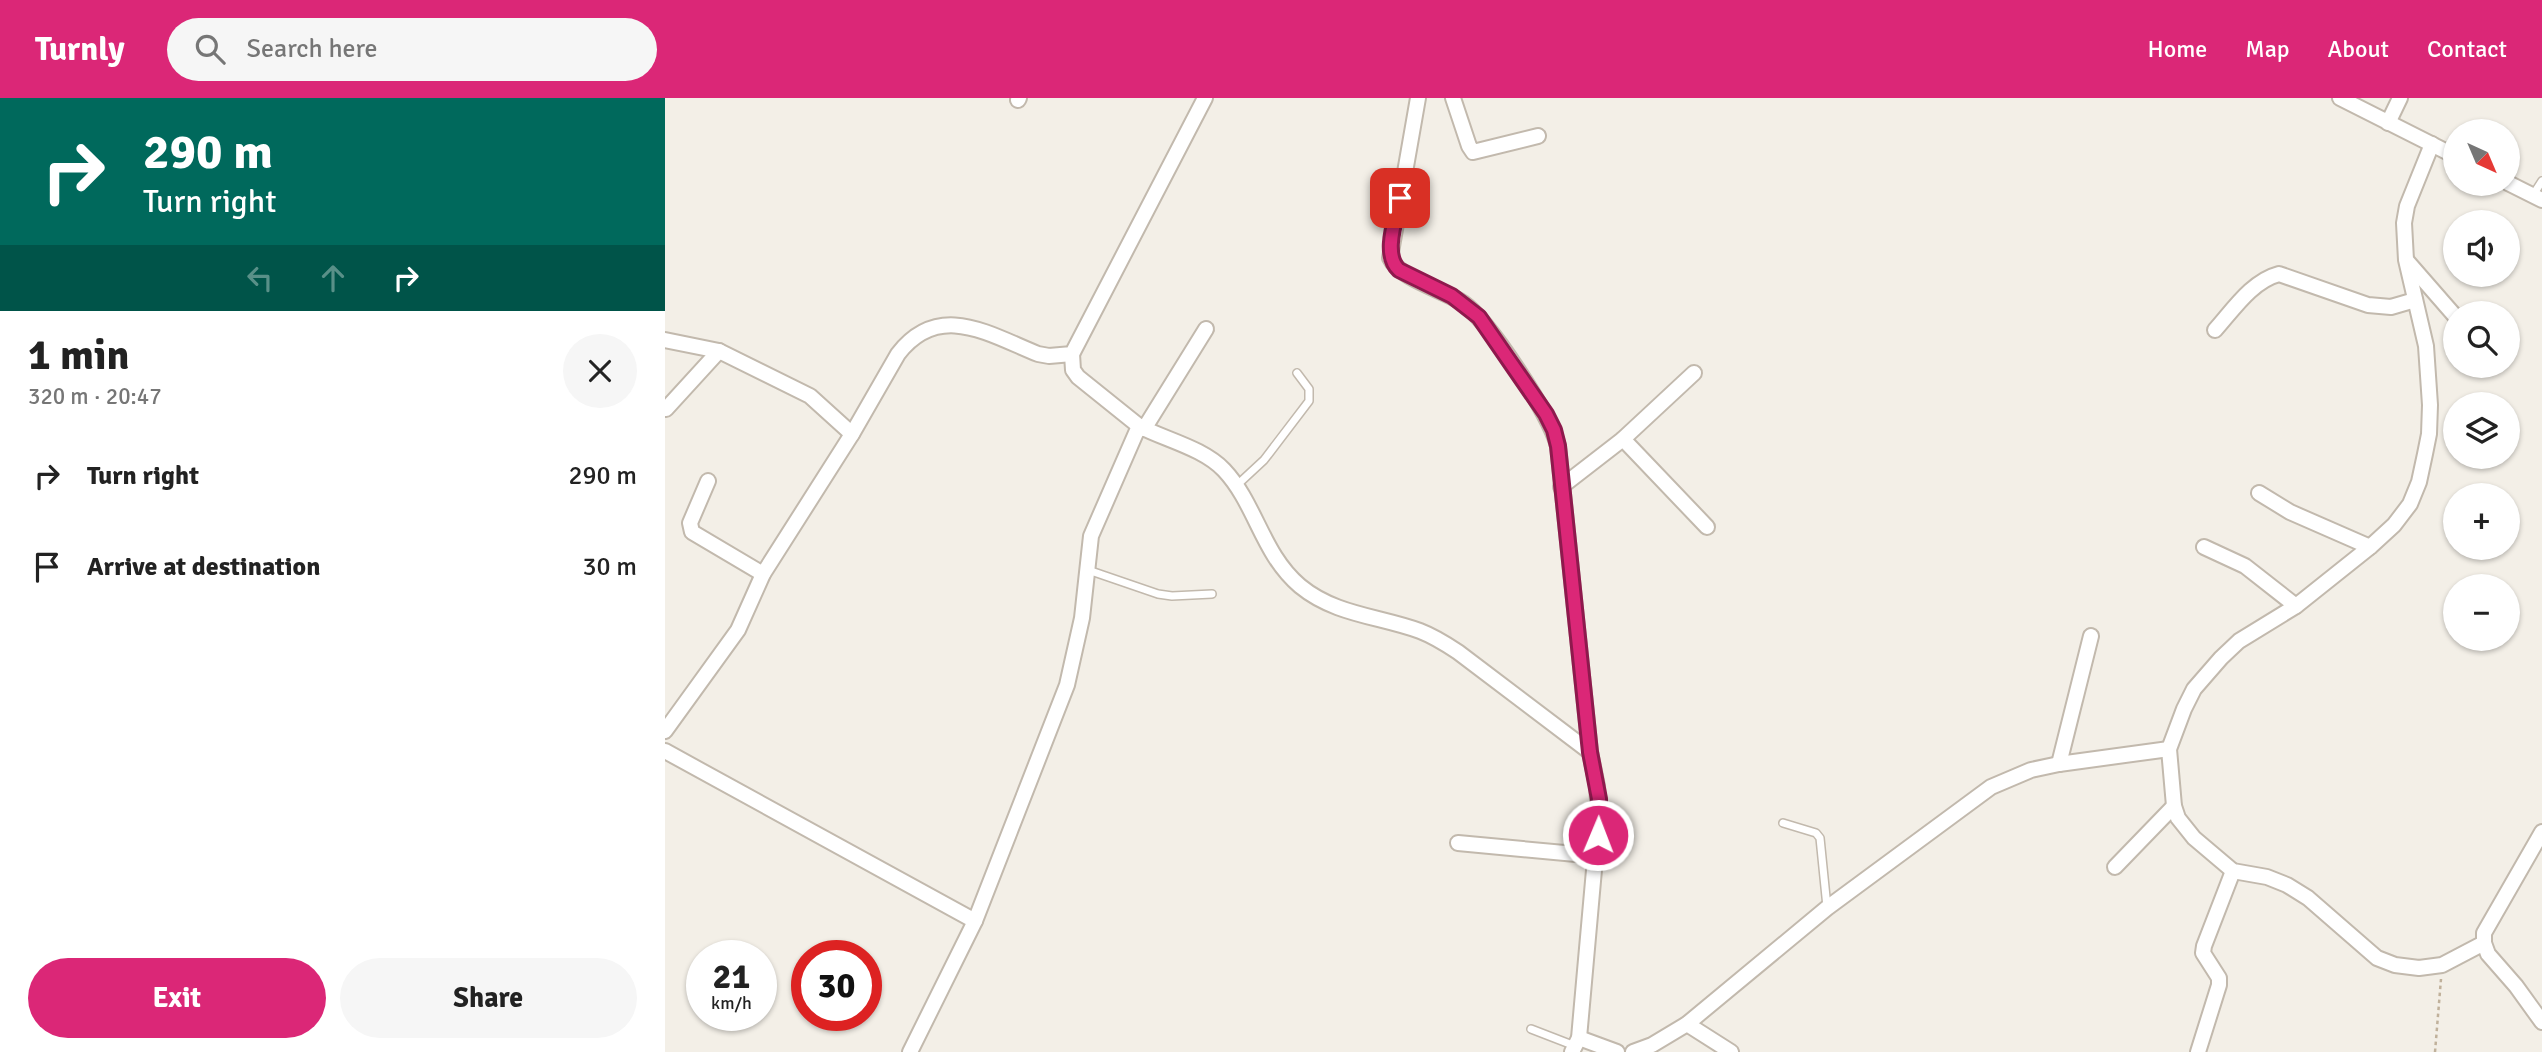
<!DOCTYPE html>
<html lang="en">
<head>
<meta charset="utf-8">
<style>
	:root { --surface:#fff; --page:#f6f6f6; --text:#222; --muted:#767676; --accent:#db2777 }
	body { margin:0; font-family:Signika,sans-serif; background:var(--page); color:var(--text); height:100vh; display:flex; flex-direction:column; font-size:26px; white-space:nowrap }
	* { box-sizing:border-box; margin:0 }
	p { font-size:23px; color:var(--muted) }
	.icon { flex:none; width:38px; height:38px; fill:none; stroke:currentColor; stroke-width:2; stroke-linecap:round; stroke-linejoin:round }
	.map { position:relative; flex:1; overflow:hidden }
	.panel { display:flex; flex-direction:column; background:var(--surface); width:665px }
	.panel>* { flex:none }
	.banner { background:#00695c; color:#fff; overflow:hidden }
	.needle { width:46px; rotate:136deg }
	.fabs { position:absolute; left:1778px; top:21px; display:grid; gap:14px }
	.fabs a { display:grid; place-items:center; width:77px; height:77px; border-radius:50%; background:var(--surface); box-shadow:0 2px 5px #0004; font-size:35px }
	.speed { position:absolute; left:21px; top:842px; display:flex; gap:14px; font-size:35px; font-weight:700; text-align:center }
	.speed>* { display:grid; place-content:center; width:91px; height:91px; border-radius:50%; background:var(--surface); box-shadow:0 2px 5px #0004; line-height:1 }
	.speed small { font-size:18px; font-weight:400 }
	.speed .limit { border:10px solid #d22; background:#fff; color:#111 }
	.pin { position:absolute; display:grid; place-items:center; width:60px; height:60px; color:#fff; margin:-30px; border-radius:14px; box-shadow:0 4px 10px #0006 }
	.me { position:absolute; width:77px; margin:-38px; rotate:1deg; stroke-linejoin:round; filter:drop-shadow(0 0 5px #0008) }
	.turn { display:flex; align-items:center; gap:24px; height:147px; padding:0 28px; font-size:32px }
	.turn .icon { width:91px; height:91px; stroke-width:2.5 }
	.turn b { display:block; font-size:49px; line-height:60px }
	.lanes { display:flex; align-items:center; height:66px; padding:0 28px; background:#0003; justify-content:center; gap:35px; direction:ltr }
	.lanes .off { opacity:.35 }
	.round { display:grid; place-items:center; flex:none; width:74px; height:74px; border-radius:37px; background:var(--page) }
	.head { display:flex; align-items:center; justify-content:space-between; height:119px; padding:0 28px }
	h1 { font-size:42px; font-weight:800; line-height:52px }
	.cta { display:flex; gap:14px; margin-top:auto; padding:14px 28px }
	.cta a { flex:1; height:80px; border-radius:42px; background:var(--accent); color:#fff; font-size:28px; font-weight:800; line-height:80px; text-align:center }
	.cta a+a { background:var(--page); color:var(--text) }
	ul { padding:0; list-style:none }
	li { display:flex; align-items:center; gap:21px; height:91px; padding:0 28px }
	li div { flex:1 }
	li b { display:block; font-size:26px }
	li em { font-style:normal }
	header { display:flex; align-items:center; gap:42px; box-sizing:border-box; height:98px; padding:0 35px; background:var(--accent); color:#fff }
	header strong { font-size:33px }
	nav { display:flex; gap:38px; margin-inline-start:auto; font-size:24px }
	.search { width:490px; height:63px; background:var(--page); display:flex; align-items:center; gap:18px; box-sizing:border-box; padding:0 24px; border-radius:38px; color:var(--muted); font-size:26px }
	main { display:flex; flex:1; min-height:0 }
	.map>svg:first-child { display:block }
	.lines { fill:none; stroke-linecap:round; stroke-linejoin:round }
	.lane-casing { stroke:#c2b9ad; stroke-width:10 }
	.street-casing { stroke:#c2b9ad; stroke-width:18 }
	.path { stroke:#c0b19b; stroke-width:2.5; stroke-dasharray:3.5 3.5; stroke-linecap:butt }
	.lane { stroke:#fff; stroke-width:7 }
	.street { stroke:#fff; stroke-width:14 }
	.route-casing { stroke:#8e194d; stroke-width:18 }
	.route { stroke:#db2777; stroke-width:12 }
</style>
</head>
<body>
<header>
<strong>Turnly</strong>
<div class="search"><svg class="icon" aria-label="search" viewBox="0 0 24 24"><circle cx="10" cy="10" r="6"/><path d="M15 15l6 6"/></svg>Search here</div>
<nav><a>Home</a><a>Map</a><a>About</a><a>Contact</a></nav>
</header>
<main>
<section class="panel">
<div class="banner">
<div class="turn"><svg class="icon" aria-label="right" viewBox="0 0 24 24"><path d="M7 20v-9h11M14 6l5 5-5 5"/></svg><div><b>290 m</b>Turn right</div></div>
<div class="lanes"><svg class="icon off" aria-label="left" viewBox="0 0 24 24"><path d="M17 20v-9H6M10 6l-5 5 5 5"/></svg><svg class="icon off" aria-label="ahead" viewBox="0 0 24 24"><path d="M12 20V5M6 11l6-6 6 6"/></svg><svg class="icon" aria-label="right" viewBox="0 0 24 24"><path d="M7 20v-9h11M14 6l5 5-5 5"/></svg></div>
</div>
<div class="head"><div><h1>1 min</h1><p>320 m · 20:47</p></div><a class="round"><svg class="icon" aria-label="close" viewBox="0 0 24 24"><path d="M6 6l12 12M18 6L6 18"/></svg></a></div>
<ul>
<li><svg class="icon" aria-label="right" viewBox="0 0 24 24"><path d="M7 20v-9h11M14 6l5 5-5 5"/></svg><div><b>Turn right</b></div><em>290 m</em></li>
<li><svg class="icon" aria-label="arrive" viewBox="0 0 24 24"><path d="M6 21V4h12l-3 4 3 4H6"/></svg><div><b>Arrive at destination</b></div><em>30 m</em></li>
</ul>
<div class="cta"><a>Exit</a><a>Share</a></div>
</section>
<div class="map">
<svg width="1877" height="954" viewBox="0 0 1877 954">
	<rect width="100%" height="100%" fill="#f3efe7"/>
	<g class="lines">
		<defs>
			<g id="lane">
				<polyline points="1868,97 1877,83"/>
				<polyline points="571,388 599,362 644,303 644,291 632,275"/>
				<polyline points="423,472 493,496 507,498 547,496"/>
				<polyline points="1118,725 1151,735 1155,740 1162,809"/>
				<polyline points="866,931 910,948"/>
			</g>
			<g id="street">
				<path d="M753,0L725,160C735,181 778,192 798,205C824,223 885,316 893,348L925,654L932,688L934,716L914,940L907,954"/>
				<polyline points="788,0 804,48 808,54 873,38"/>
				<polyline points="1675,0 1790,58"/>
				<polyline points="353,2 354,0"/>
				<polyline points="1723,25 1735,0"/>
				<polyline points="1767,46 1742,108 1739,125 1741,162 1761,248 1765,307 1764,336 1760,356 1754,384 1745,406 1729,427 1705,449 1631,508 1574,543 1556,560 1529,591 1519,611 1504,651 1509,708 1513,720 1529,740 1568,773 1602,779 1622,787 1643,800 1712,860 1730,867 1754,870 1777,867 1819,845 1819,835 1877,734"/>
				<polyline points="1843,85 1877,102"/>
				<polyline points="1742,163 1790,218"/>
				<path d="M1550,232C1568,212 1587,183 1614,176L1703,207L1726,209L1750,202"/>
				<polyline points="0,242 54,253 145,298 187,336"/>
				<polyline points="1,311 54,253"/>
				<path d="M474,328C501,342 538,350 559,372C591,406 597,456 635,488C670,517 714,518 755,533C768,538 781,546 793,554L925,654"/>
				<polyline points="479,331 541,231"/>
				<polyline points="958,341 1042,429"/>
				<polyline points="43,383 25,425 27,434 98,476"/>
				<polyline points="896,389 958,341 1029,275"/>
				<polyline points="1594,395 1625,414 1705,449"/>
				<polyline points="1539,449 1580,468 1631,508"/>
				<path d="M0,633L73,532L98,476L187,336L233,256C274,203 323,236 373,256L384,258L407,256L540,0"/>
				<polyline points="0,653 310,823"/>
				<polyline points="1394,666 1426,538"/>
				<polyline points="793,745 932,758"/>
				<polyline points="1450,769 1509,708"/>
				<polyline points="1819,845 1823,856 1851,888 1877,924"/>
				<polyline points="1022,926 1066,954"/>
				<polyline points="914,940 952,954"/>
				<polyline points="245,954 310,823 402,587 417,520 426,438 474,328 413,279 408,272 407,256"/>
				<polyline points="968,954 987,947 1022,926 1162,810 1326,689 1366,672 1394,666 1504,651"/>
				<polyline points="1533,954 1554,887 1554,880 1538,855 1539,848 1568,773"/>
			</g>
		</defs>
		<use href="#lane" class="lane-casing"/>
		<use href="#street" class="street-casing"/>
		<polyline class="path" points="1770,954 1776,881"/>
		<use href="#lane" class="lane"/>
		<use href="#street" class="street"/>
	</g>
	<g class="lines">
		<defs>
			<path id="route" d="M735,100C731,121 717,156 734,172L787,198L814,219L881,316L889,332L893,348L925,654L934,701L933,737"/>
		</defs>
		<use href="#route" class="route-casing"/>
		<use href="#route" class="route"/>
	</g>
</svg>
<div class="fabs">
<a><svg class="needle" viewBox="-14 -14 28 28"><path d="M0-13l5 13h-10z" fill="#e53935"/><path d="M0 13l5-13h-10z" fill="#767676"/></svg></a>
<a><svg class="icon" aria-label="sound" viewBox="0 0 24 24"><path d="M4 9h4l5-4v14l-5-4H4zM17 9q2 3 0 6"/></svg></a>
<a><svg class="icon" aria-label="search" viewBox="0 0 24 24"><circle cx="10" cy="10" r="6"/><path d="M15 15l6 6"/></svg></a>
<a><svg class="icon" aria-label="layers" viewBox="0 0 24 24"><path d="M12 4l9 5-9 5-9-5zM3 14l9 5 9-5"/></svg></a>
<a>+</a>
<a>−</a>
</div>
<div class="speed"><div>21<small>km/h</small></div><div class="limit">30</div></div>
<div class="pin" style="left:735px;top:100px;background:#d93025"><svg class="icon" aria-label="arrive" viewBox="0 0 24 24"><path d="M6 21V4h12l-3 4 3 4H6"/></svg></div>
<svg class="me" style="left:933px;top:737px" viewBox="-20 -20 40 40"><circle r="17" fill="#db2777" stroke="#fff" stroke-width="3"/><path d="M0-11L8 9 0 5-8 9z" fill="#fff"/></svg>
</div>
</main>
</body>
</html>
